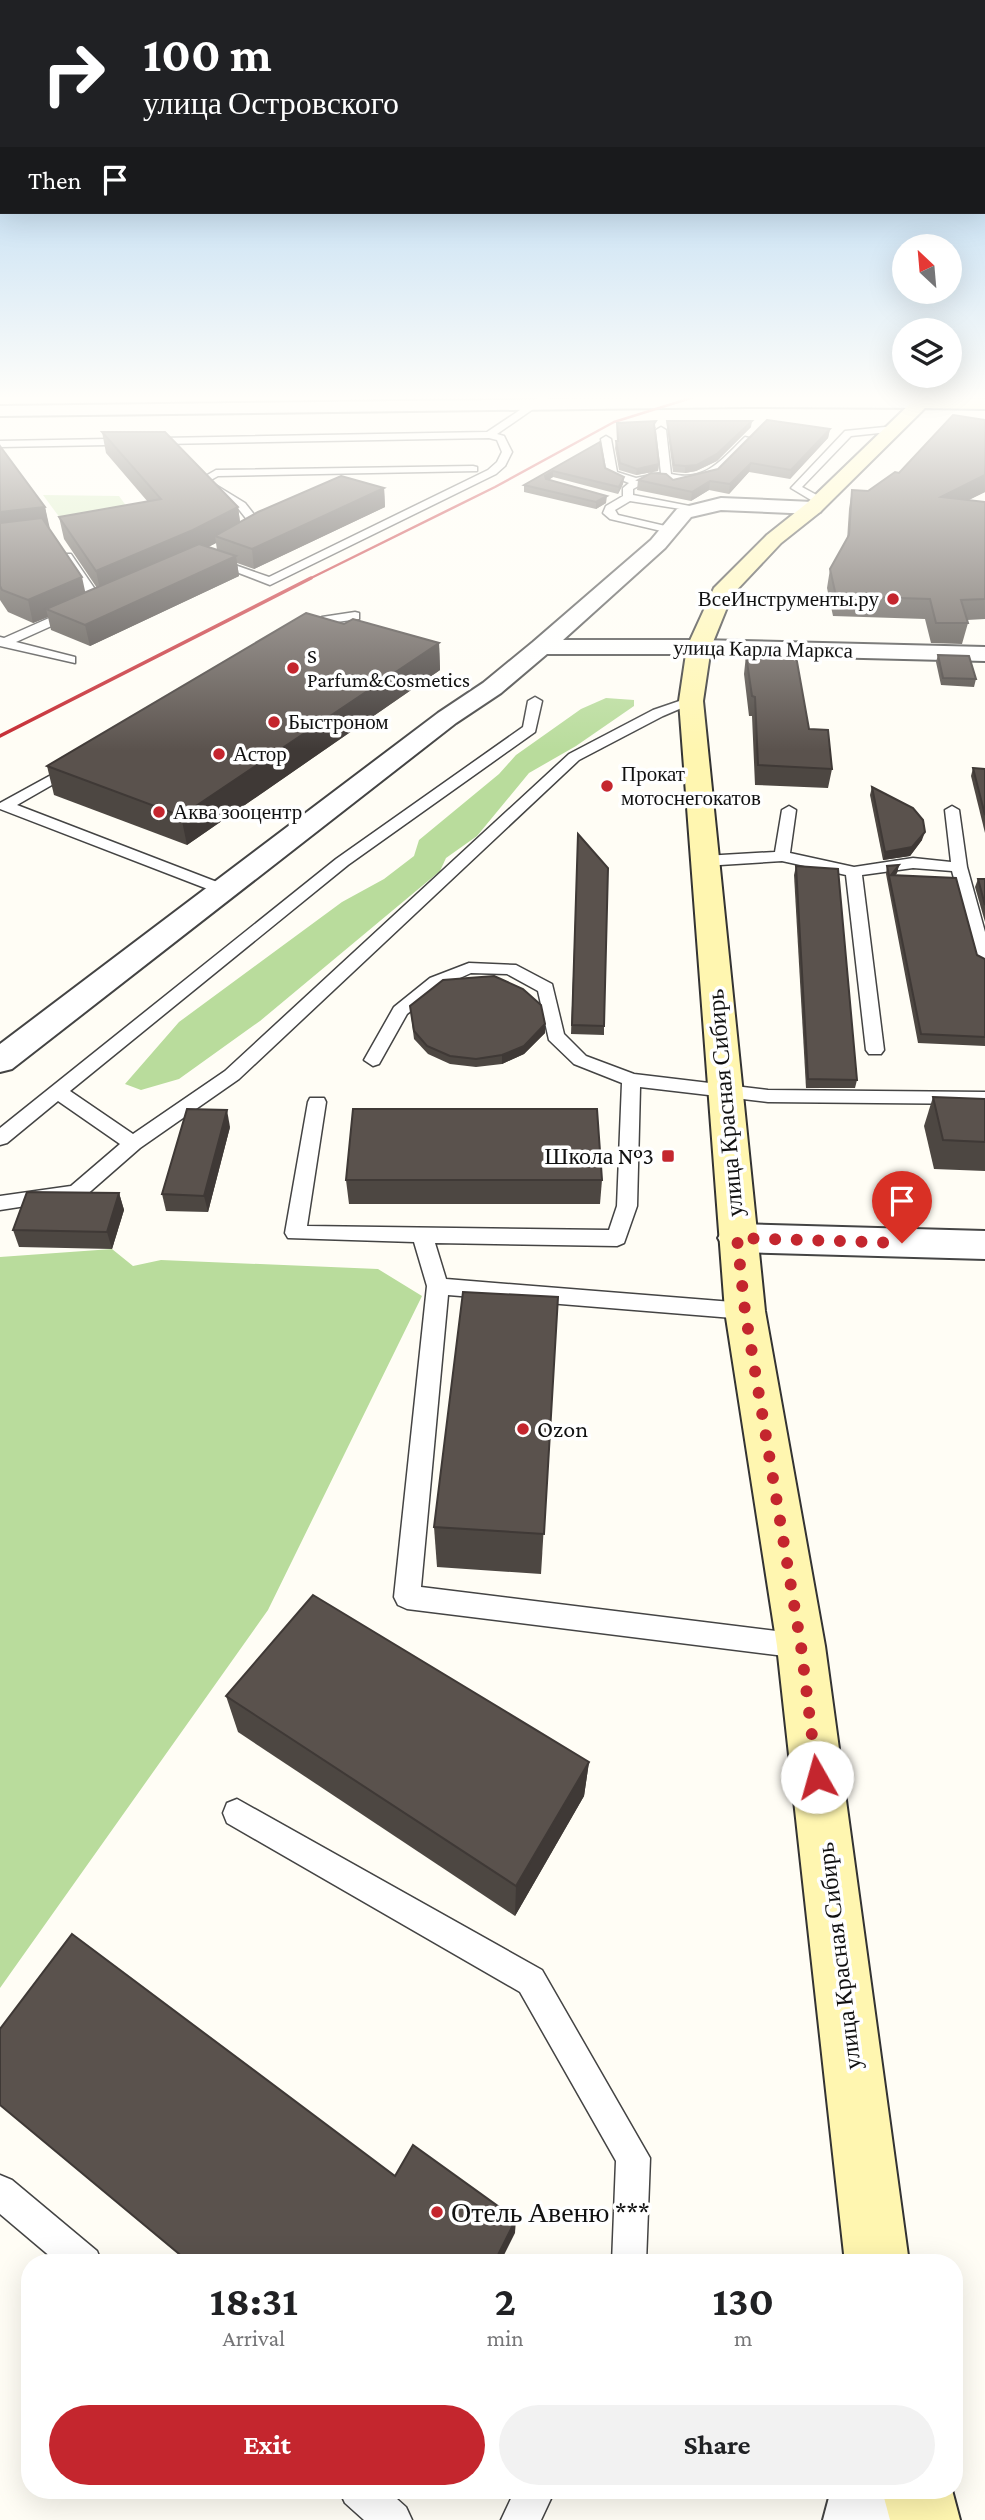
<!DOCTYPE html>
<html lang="en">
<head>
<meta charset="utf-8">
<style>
	:root { --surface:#fff; --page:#f2f2f2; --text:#202124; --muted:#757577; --accent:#c4262e }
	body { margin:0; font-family:"Crimson Pro",serif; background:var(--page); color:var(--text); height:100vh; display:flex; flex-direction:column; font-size:26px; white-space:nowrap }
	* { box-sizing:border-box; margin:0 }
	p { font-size:23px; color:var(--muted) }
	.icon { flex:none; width:38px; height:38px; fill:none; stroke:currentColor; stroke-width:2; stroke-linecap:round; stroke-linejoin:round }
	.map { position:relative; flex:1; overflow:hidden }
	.side { position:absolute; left:21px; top:2254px; width:942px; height:245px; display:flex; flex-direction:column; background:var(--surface); border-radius:28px; box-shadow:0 7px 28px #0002 }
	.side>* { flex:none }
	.top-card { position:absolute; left:0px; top:0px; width:985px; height:214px; box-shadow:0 7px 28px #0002; background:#202124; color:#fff; overflow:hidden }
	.needle { width:46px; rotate:334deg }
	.fabs { position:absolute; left:892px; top:234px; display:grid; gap:14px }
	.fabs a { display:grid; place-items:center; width:70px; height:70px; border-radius:50%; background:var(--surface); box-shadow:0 7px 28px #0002; font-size:35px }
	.pin { position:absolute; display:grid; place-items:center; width:60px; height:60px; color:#fff; margin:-72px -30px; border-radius:50% 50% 50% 0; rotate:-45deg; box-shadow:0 0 7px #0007 }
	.pin .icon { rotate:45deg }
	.me { position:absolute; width:77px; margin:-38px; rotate:353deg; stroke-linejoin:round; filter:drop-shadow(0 0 5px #0008) }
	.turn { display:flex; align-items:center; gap:24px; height:147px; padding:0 28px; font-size:32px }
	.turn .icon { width:91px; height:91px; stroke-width:2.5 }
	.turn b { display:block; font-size:49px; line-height:60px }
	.then { display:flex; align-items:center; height:66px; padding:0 28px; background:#0003; gap:14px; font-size:26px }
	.eta { display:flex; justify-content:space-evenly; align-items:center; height:119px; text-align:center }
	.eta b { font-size:42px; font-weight:700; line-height:49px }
	.cta { display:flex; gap:14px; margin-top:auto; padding:14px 28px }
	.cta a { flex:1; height:80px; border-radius:42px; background:var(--accent); color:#fff; font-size:28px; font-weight:700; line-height:80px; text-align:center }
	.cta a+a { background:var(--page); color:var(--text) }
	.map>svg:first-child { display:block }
	.green { fill:#d5ebbd }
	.forest { fill:#b9dc9c }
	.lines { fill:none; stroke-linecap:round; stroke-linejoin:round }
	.service-casing { stroke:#444; stroke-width:3 }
	.minor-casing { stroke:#444; stroke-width:4 }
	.tertiary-casing { stroke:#444; stroke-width:4 }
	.secondary-casing { stroke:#333; stroke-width:4 }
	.service { fill:#fff; fill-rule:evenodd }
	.minor { fill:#fff; fill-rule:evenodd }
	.tertiary { fill:#fff; fill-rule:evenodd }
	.secondary { fill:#fff6b0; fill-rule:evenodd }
	.rail-far1 { stroke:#c4262e; stroke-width:2.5 }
	.rail { stroke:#c4262e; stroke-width:3.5 }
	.wall { fill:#4d4742; fill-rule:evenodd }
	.shaded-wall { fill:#3f3936 }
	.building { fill:#5a524d; stroke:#3f3936; stroke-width:2 }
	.route { stroke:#c4262e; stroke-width:12; stroke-dasharray:0 21.6 }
	.poi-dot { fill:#c4262e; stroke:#fff; stroke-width:2.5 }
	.labels { text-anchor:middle; stroke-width:7; stroke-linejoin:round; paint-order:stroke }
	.far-poi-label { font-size:21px; fill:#111; stroke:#fff; text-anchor:start }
	.far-street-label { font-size:21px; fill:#111; stroke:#fff }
	.street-label { font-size:24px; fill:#111; stroke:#fff }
	.poi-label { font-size:24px; fill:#111; stroke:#fff; text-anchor:end }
	.near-poi-label { font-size:28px; fill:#111; stroke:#fff; text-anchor:start }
</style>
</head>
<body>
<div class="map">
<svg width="985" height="2520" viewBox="0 0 985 2520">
	<rect width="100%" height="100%" fill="#fffdf5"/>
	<polygon class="green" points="43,495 119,496 130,511 63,522"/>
	<g class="forest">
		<polygon points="606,698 634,700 634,706 576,746 529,773 477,836 446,858 440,871 260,1021 179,1079 141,1090 125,1084 179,1022 342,902 384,879 414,856 419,840 499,774 516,755 581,709"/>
		<polygon points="112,1249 133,1266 161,1260 378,1269 422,1296 268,1610 0,1988 0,1257"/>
	</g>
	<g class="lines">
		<defs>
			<g id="service">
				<polygon points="538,398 549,398 497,434 504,436 512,452 505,466 496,474 270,585 205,560 215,558 269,577 488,470 497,462 502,452 497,440 489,438 0,447 0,441 487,432"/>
				<polygon points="895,426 898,427 898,431 851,436 802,487 824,499 824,503 816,503 791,488 845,431"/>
				<path d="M661,427L666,430L671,474C706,482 720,461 745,437L753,439C737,457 713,487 687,480L672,487L667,484L671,481L650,480L633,489V495L700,508V512L630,501L615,510L618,515L674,528L676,530L670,533L610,519L603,513L606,506L623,496V488L629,483L607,474L601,439L606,436L611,439L617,472L636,478L661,473L656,430Z"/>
				<polygon points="473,466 477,467 477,471 218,476 209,481 245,503 264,527 244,537 238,534 252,526 237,507 197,481 216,470"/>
				<polygon points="63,554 71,554 103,601 101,604 93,604 61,556"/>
				<polygon points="74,607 80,611 78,614 16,642 75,657 75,663 0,646 0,637 4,638"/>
				<polygon points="355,612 359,613 359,619 329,623 304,637 298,633 322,617"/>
				<polygon points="535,697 542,701 535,732 348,865 70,1091 133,1134 225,1071 569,754 653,710 691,697 698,701 663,716 579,760 239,1079 140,1148 84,1197 0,1210 0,1196 71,1186 120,1144 58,1101 7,1143 0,1145 0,1128 336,859 523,727 528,701"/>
				<polygon points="73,763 78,764 78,770 17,805 230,887 232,890 230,893 218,893 0,809 0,803"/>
				<polygon points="789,806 796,810 790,853 854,867 913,858 951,862 945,810 952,806 959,810 967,867 985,932 985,968 977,963 952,871 913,868 862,875 884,1050 881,1054 869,1054 866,1050 846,875 782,861 704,866 696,861 704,856 775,852 782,810"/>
				<polygon points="469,963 516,965 552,984 564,1034 586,1056 634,1074 768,1090 985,1092 985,1104 768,1102 640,1087 637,1206 624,1243 617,1246 435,1243 446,1279 745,1303 753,1305 756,1311 753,1317 745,1319 448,1295 421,1587 801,1634 810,1637 814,1646 810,1655 801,1658 407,1609 398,1605 394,1597 427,1286 414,1242 288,1238 285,1233 308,1102 310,1098 324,1098 326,1102 307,1226 609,1230 617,1206 622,1083 574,1064 549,1040 538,991 507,974 471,973 442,986 407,1014 379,1064 373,1066 364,1060 394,1007 430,978"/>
				<polygon points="237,1799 542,1970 650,2158 646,2263 612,2263 616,2161 520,1992 227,1823 223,1813 227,1803"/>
				<polygon points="0,2175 12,2180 97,2251 102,2263 58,2263 0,2214"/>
				<polygon points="339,2490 387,2490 406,2507 412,2520 364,2520 345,2503"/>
				<polygon points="515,2490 555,2490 541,2520 501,2520"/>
			</g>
			<polygon id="minor" points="721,498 813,502 820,504 823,508 820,512 813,514 721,510 691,517 665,548 563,640 699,640 985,647 985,661 699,654 547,654 501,693 456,723 12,1069 0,1072 0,1044 438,713 483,683 533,642 651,540 677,509"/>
			<g id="tertiary">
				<polygon points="641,398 937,398 921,408 749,407 0,416 0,406"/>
				<polygon points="737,1224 985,1231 985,1259 737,1252 724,1248 718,1238 724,1228"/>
				<polygon points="831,2490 901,2490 893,2520 823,2520"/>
			</g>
			<g id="secondary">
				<polygon points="920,398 985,399 985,409 925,408 820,512 781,543 732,595 711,647 703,701 765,1311 825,1646 909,2263 845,2263 777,1646 725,1311 679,701 687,647 714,588 767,535 806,504 915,399"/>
				<polygon points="882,2490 952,2490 960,2520 890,2520"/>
			</g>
		</defs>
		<use href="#service" class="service-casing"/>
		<use href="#minor" class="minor-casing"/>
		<use href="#tertiary" class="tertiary-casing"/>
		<use href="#secondary" class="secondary-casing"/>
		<use href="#service" class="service"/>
		<use href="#minor" class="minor"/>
		<use href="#tertiary" class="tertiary"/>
		<use href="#secondary" class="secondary"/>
		<polyline class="rail-far1" points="307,580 495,487 614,422 691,398"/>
		<polyline class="rail" points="0,736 311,578"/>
	</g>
	<g class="wall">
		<polygon points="985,420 985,492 969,500 985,502 985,619 967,620 968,623 962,644 931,643 925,619 833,616 827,588 830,569 847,540 849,509 852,490 868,491"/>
		<polygon points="667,421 751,427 717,461 696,471 685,473 673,472 667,427"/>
		<polygon points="617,423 656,427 654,429 659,464 658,471 636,475 619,470 615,448 616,441 617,441"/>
		<polygon points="830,429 828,438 790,479 749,472 729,494 709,490 691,501 637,490 638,480 673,480 718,469"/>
		<path d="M102,432L238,507L240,522L384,488L385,507L254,569L237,563L239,576L90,646L51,630L48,617L33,623L8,612L0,600V446L45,507L49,529L85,592L97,588L64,539L59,517L148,502L106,453ZM216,543L217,550L208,547Z"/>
		<polygon points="600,442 605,468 624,477 623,484 618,494 553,477 549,480 606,503 596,509 524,492 524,485"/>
		<polygon points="344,624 439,643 440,670 187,845 54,795 47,766"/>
		<polygon points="746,655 809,729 832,769 828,788 755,785 752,716 749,716 744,674"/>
		<polygon points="938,655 976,679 974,687 941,685 936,662"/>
		<polygon points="973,768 985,769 985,833 971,776"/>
		<polygon points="872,787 922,840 910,856 883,860 870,795"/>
		<polygon points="578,834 604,1026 604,1035 571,1034"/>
		<polygon points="899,865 897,873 895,875 977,955 985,959 985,1046 918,1043 886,874 887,866"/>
		<polygon points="796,866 857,1080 855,1088 806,1088 794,875"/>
		<polygon points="978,879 985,879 985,922 975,887"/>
		<polygon points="410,1006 545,1024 545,1033 524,1054 502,1064 476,1067 450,1064 428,1054 414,1039"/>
		<polygon points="933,1097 985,1099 985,1171 934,1169 924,1126"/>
		<polygon points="230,1127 208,1212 166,1211 162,1194"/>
		<polygon points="346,1180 602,1180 600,1204 349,1204"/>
		<polygon points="119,1193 124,1210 112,1249 19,1247 13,1230"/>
		<polygon points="558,1297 541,1574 437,1567 434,1527"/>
		<polygon points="226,1696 589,1762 584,1796 515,1916 238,1732"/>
	</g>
	<g class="shaded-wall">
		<polygon points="752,421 751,427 717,461 696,471 685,473 685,466"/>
		<polygon points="830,429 828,438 790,479 791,470"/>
		<polygon points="751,463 749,472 729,494 730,484"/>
		<polygon points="659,464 658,471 636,475 637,469"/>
		<polygon points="553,471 553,477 544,482 545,476"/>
		<polygon points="985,475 985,492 937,515 941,497"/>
		<polygon points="624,477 623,484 618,494 619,487"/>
		<polygon points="710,481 709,490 691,501 692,492"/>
		<polygon points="384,488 385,507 254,569 252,549"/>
		<polygon points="607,496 606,503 596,509 596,502"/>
		<polygon points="45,507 50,529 0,534 0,512"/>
		<polygon points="238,507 241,529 215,536 216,543 197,553 101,594 96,571"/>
		<polygon points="236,556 239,576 90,646 85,625"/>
		<polygon points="82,577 87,600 46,609 48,617 33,623 28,600"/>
		<polygon points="439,643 440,670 187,845 181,816"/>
		<polygon points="925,832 922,840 910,856 883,860 885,852"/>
		<polygon points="899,865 897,873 890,881 891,875"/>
		<polygon points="545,1024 545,1033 524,1054 502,1064 502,1055"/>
		<polygon points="227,1110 230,1127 208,1212 204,1196"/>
		<polygon points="119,1193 124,1210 112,1249 107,1232"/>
		<polygon points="589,1762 584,1796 515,1916 516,1886"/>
		<polygon points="516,2219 515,2233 500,2263 494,2263"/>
	</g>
	<g class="building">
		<polygon points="953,415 985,420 985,475 941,497 985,502 985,599 961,600 968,623 936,623 930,599 836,596 830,569 849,535 852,490 868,491 895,472 899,473"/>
		<polygon points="767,420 830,429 791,470 751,463 730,484 710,481 692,492 638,480 651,473 666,474 673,480 718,469"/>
		<polygon points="656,421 654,424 659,464 637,469 620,463 616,441 618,441 617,423"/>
		<polygon points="667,421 752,421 717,454 697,465 685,466 674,465"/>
		<polygon points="102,432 165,432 238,507 193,530 96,571 59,517 161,499"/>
		<polygon points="600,442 605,468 624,477 619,487 553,471 545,476 546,479 607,496 596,502 524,485"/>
		<polygon points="0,446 45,507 0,512"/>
		<polygon points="341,476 384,488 252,549 215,536 258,512"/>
		<polygon points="42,518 82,577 28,600 2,590 0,586 0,523"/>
		<polygon points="199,544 236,556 85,625 46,609"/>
		<polygon points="306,613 344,624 353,619 439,643 181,816 47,766"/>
		<polygon points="746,655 796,656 809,729 828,730 832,769 758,765 755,697 752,696"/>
		<polygon points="938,655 969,656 976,679 943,678"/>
		<polygon points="973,768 985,769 985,815"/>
		<polygon points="872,787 913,808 923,820 925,832 912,847 885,852"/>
		<polygon points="578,834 608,868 604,1026 572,1025"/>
		<polygon points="899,865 891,875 956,878 977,955 985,959 985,1037 921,1034 887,866"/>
		<polygon points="796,866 838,869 857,1080 808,1079"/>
		<polygon points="978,879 985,879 985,905"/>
		<polygon points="494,976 523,989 541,1005 545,1024 524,1046 502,1055 476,1059 450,1056 427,1046 414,1031 410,1006 443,980"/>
		<polygon points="933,1097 985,1099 985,1142 943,1140"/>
		<polygon points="187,1109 227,1110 204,1196 162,1194"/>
		<polygon points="353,1109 597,1109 602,1180 346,1180"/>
		<polygon points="27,1192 119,1193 107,1232 13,1230"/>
		<polygon points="463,1292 558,1297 544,1534 434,1527"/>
		<polygon points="313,1595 589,1762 516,1886 226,1696"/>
		<polygon points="72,1934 395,2176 413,2145 516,2219 494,2263 190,2263 0,2105 0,2029"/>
	</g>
	<linearGradient id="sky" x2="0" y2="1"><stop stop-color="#95c6ee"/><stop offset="0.53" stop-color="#fffefa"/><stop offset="1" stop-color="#fffefa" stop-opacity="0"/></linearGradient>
	<rect width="985" height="751" fill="url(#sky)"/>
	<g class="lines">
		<polyline class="route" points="817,1777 801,1646 745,1311 737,1238 902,1243"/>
	</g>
	<g class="poi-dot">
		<circle cx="893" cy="599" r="7"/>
		<circle cx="293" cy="668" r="7"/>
		<circle cx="274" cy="722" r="7"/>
		<circle cx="219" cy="754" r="7"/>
		<circle cx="607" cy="786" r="7"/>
		<circle cx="159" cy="812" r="7"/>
		<rect x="661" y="1149" width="14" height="14" rx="3.5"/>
		<circle cx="523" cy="1429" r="7"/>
		<circle cx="437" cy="2212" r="7"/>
	</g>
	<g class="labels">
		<g class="far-poi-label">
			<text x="879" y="606" text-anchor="end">ВсеИнструменты.ру</text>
			<text x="307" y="663">S<tspan x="307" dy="24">Parfum&amp;Cosmetics</tspan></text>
			<text x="288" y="729">Быстроном</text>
			<text x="233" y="761">Астор</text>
			<text x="621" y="781">Прокат<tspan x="621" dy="24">мотоснегокатов</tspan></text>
			<text x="173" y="819">Аква зооцентр</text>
		</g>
		<g class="far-street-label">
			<text transform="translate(763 649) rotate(1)" y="7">улица Карла Маркса</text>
		</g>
		<g class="street-label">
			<text transform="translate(725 1103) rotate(-95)" y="8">улица Красная Сибирь</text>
			<text transform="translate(839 1956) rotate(-97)" y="8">улица Красная Сибирь</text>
		</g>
		<g class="poi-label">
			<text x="654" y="1164">Школа №3</text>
			<text x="537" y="1437" text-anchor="start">Ozon</text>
		</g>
		<g class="near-poi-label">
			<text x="451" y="2222">Отель Авеню ***</text>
		</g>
	</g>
</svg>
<div class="fabs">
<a><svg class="needle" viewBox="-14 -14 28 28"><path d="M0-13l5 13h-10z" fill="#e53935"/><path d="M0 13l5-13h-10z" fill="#757577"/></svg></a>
<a><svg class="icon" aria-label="layers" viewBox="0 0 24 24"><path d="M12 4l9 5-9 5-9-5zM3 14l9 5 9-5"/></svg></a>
</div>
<div class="pin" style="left:902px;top:1243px;background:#d93025"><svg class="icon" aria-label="arrive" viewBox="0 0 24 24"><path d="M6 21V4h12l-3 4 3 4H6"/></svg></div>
<svg class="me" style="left:817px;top:1777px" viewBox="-20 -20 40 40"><circle r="19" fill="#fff"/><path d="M0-13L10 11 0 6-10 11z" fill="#c4262e"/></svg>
<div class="top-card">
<div class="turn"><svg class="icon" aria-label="right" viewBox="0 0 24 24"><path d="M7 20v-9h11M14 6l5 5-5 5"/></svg><div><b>100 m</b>улица Островского</div></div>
<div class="then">Then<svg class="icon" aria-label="arrive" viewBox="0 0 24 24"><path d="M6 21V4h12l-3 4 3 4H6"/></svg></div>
</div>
<section class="side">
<div class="eta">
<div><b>18:31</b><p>Arrival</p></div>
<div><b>2</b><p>min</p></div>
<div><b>130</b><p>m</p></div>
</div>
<div class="cta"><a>Exit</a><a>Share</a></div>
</section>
</div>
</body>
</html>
